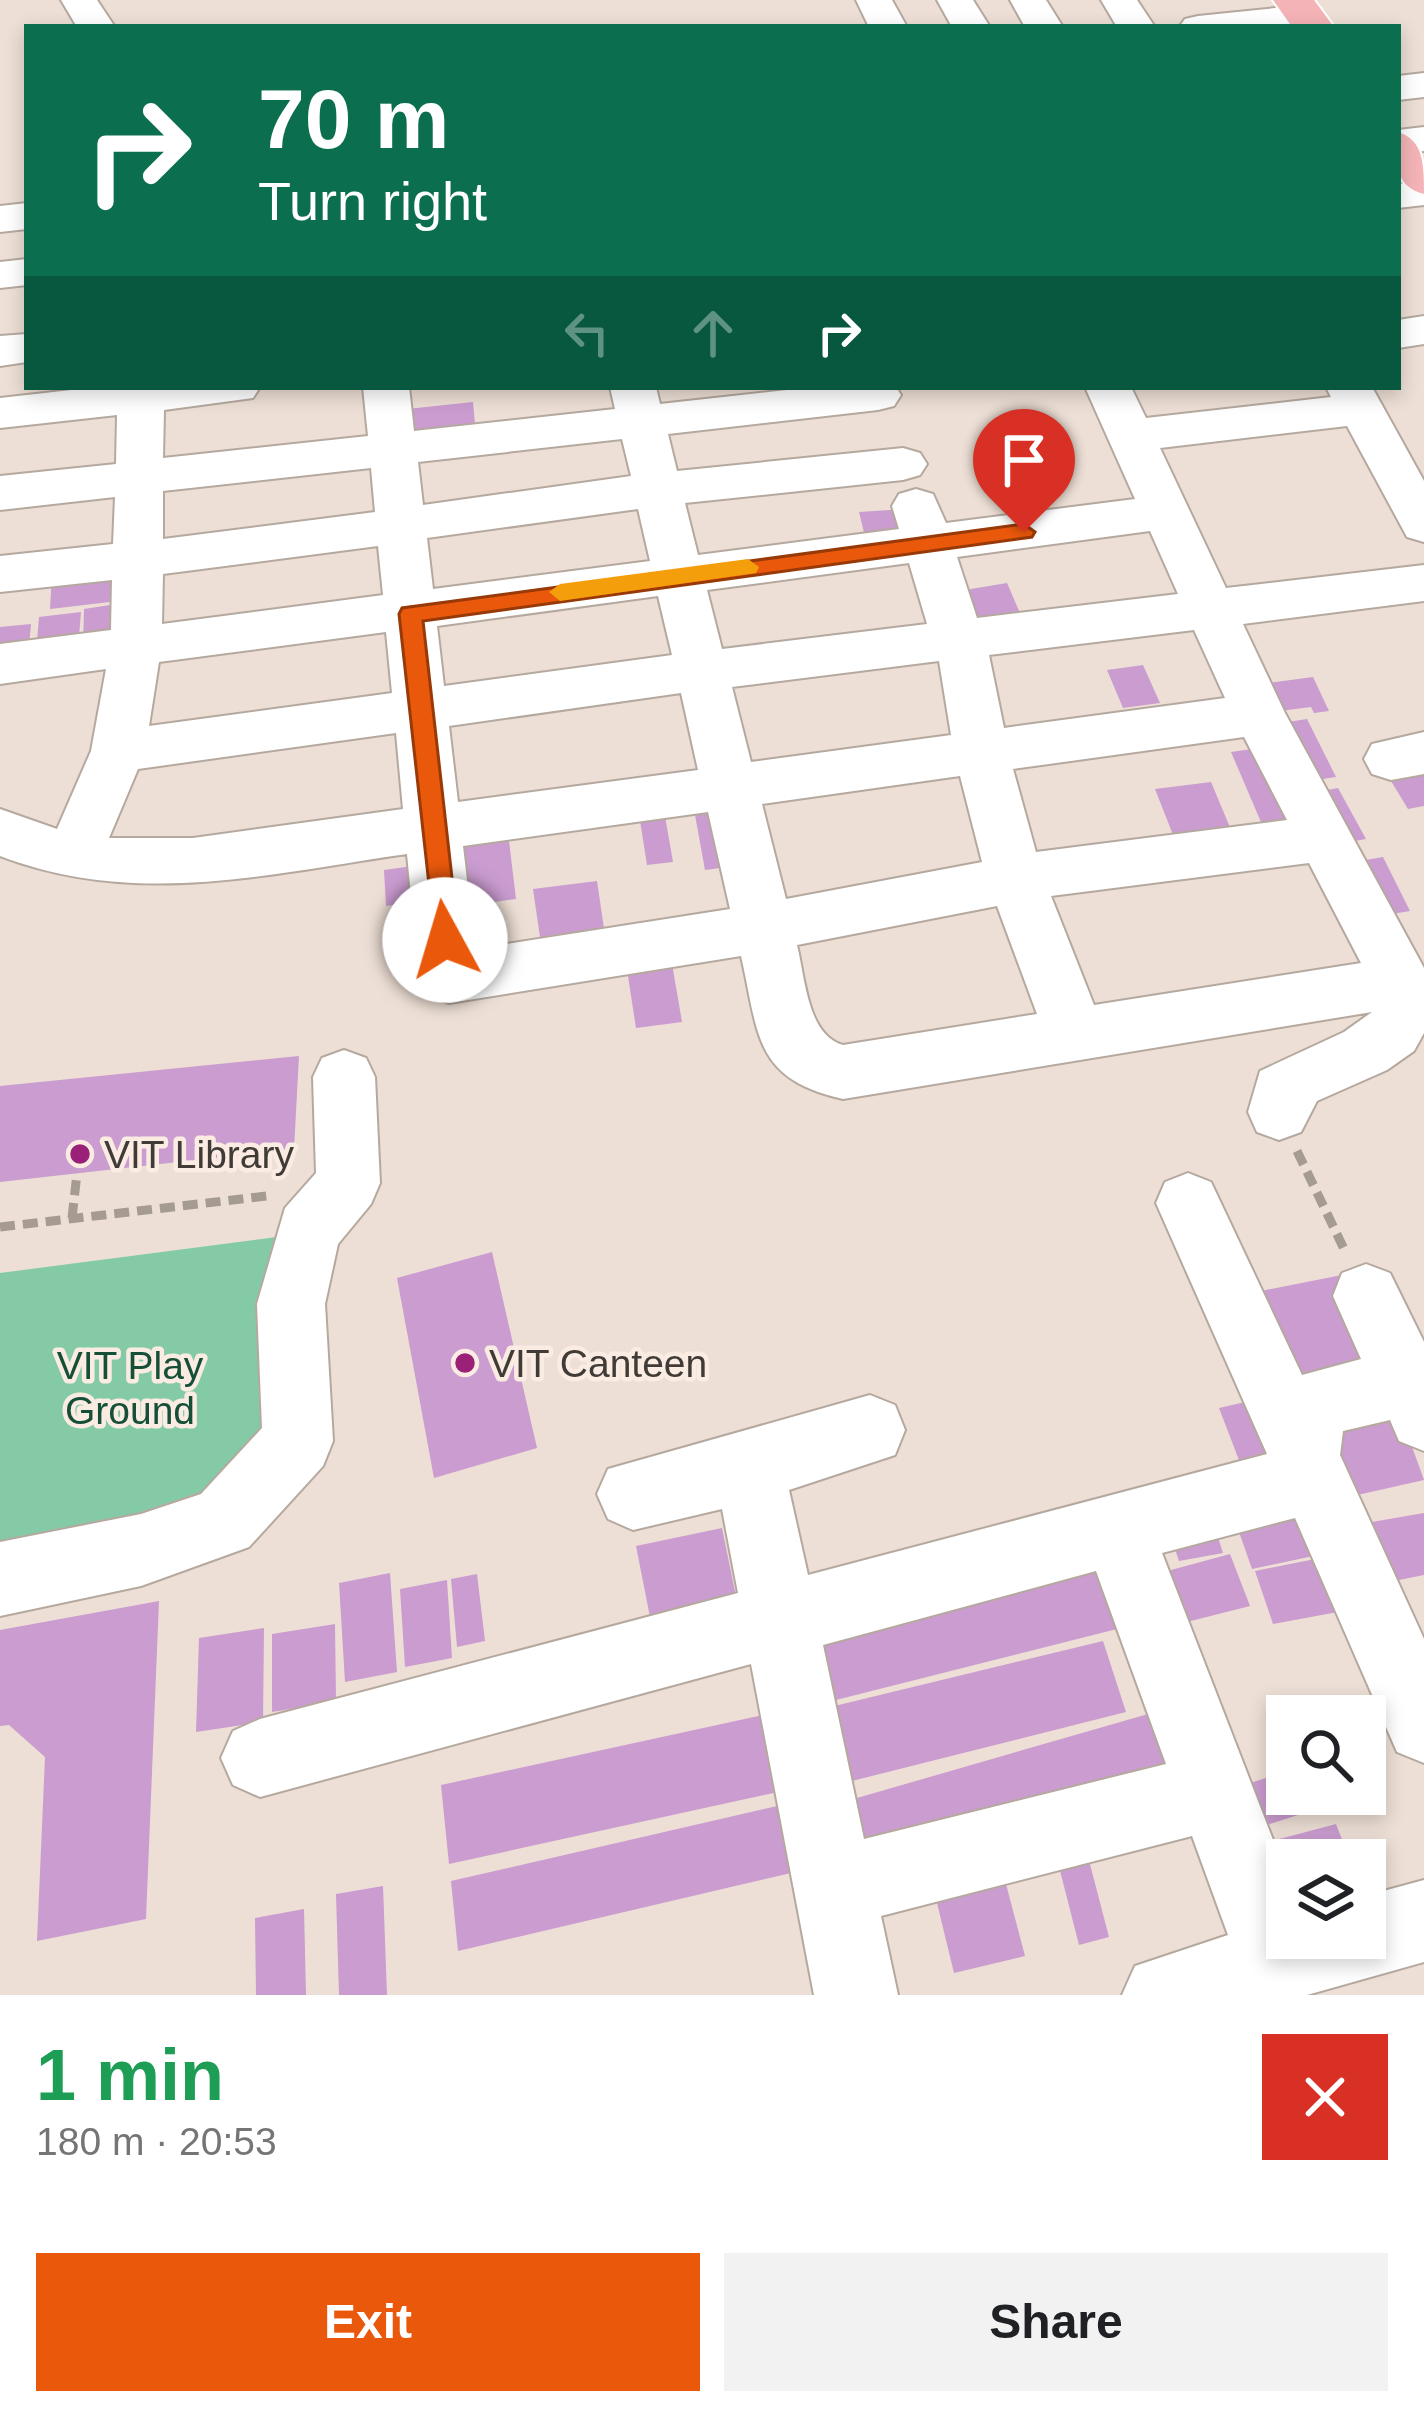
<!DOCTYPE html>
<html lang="en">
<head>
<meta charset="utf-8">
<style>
	:root { --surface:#fff; --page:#f2f2f2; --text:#202124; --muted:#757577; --accent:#ea580c }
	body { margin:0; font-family:Helvetica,sans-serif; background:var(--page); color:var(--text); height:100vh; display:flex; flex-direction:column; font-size:45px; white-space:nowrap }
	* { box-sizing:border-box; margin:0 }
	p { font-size:39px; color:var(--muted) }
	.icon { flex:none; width:66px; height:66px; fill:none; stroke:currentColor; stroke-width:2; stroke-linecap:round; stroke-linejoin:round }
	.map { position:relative; height:1995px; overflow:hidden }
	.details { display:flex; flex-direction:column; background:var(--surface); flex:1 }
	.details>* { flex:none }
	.top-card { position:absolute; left:24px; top:24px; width:1377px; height:366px; border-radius:0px; box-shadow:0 6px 18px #0003; background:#0b6e4f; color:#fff; overflow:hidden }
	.tools { position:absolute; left:1266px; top:1695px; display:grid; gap:24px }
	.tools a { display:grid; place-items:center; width:120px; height:120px; border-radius:0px; background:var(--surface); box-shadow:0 6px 18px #0003; font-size:60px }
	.pin { position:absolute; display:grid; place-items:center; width:102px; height:102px; color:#fff; margin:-123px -51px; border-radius:50% 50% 50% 0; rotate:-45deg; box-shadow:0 0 12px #0007 }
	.pin .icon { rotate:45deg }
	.me { position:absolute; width:132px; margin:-66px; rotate:354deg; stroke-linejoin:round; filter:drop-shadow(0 0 9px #0008) }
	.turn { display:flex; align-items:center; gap:42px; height:252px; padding:0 36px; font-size:54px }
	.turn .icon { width:156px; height:156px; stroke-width:2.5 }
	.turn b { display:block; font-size:84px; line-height:102px }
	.lanes { display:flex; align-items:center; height:114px; padding:0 36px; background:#0003; justify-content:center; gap:60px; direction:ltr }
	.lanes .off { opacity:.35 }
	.round { display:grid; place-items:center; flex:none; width:126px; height:126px; border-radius:0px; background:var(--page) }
	.overview { display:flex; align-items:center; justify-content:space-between; height:204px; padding:0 36px }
	h1 { font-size:72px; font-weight:800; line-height:90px; color:#1e9e55 }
	.cta { display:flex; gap:24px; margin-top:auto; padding:24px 36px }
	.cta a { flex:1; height:138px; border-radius:0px; background:var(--accent); color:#fff; font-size:48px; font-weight:800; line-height:138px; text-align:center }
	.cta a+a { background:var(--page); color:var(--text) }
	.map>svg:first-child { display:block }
	.green { fill:#84caa7 }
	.building { fill:#ca9cd0 }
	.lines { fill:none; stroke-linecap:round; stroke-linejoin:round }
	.minor-casing { stroke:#b5a99f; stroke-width:4 }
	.major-casing { stroke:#fff; stroke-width:4 }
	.path { stroke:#a59b93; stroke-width:9; stroke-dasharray:15 8; stroke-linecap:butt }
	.minor { fill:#fff; fill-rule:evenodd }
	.major { fill:#f4b4b7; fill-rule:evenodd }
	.route { fill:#ea580c; stroke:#983908; stroke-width:3 }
	.slow { fill:#f59e0b }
	.poi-dot { fill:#9b2078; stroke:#faece2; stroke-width:4.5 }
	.labels { text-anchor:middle; stroke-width:9; stroke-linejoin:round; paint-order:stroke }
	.poi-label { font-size:39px; fill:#403b37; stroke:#faece2; text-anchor:start }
	.park-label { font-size:39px; fill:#164f37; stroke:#faece2 }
</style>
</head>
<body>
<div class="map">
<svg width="1424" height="1995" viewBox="0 0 1424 1995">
	<rect width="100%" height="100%" fill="#eddfd5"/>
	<polygon class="green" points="284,1236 269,1425 201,1507 108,1527 0,1542 0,1273"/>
	<g class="building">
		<polygon points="473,402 476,435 409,442 407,409"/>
		<polygon points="905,509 914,541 867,545 859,512"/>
		<polygon points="127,566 127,600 50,609 52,574"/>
		<polygon points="1007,583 1023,620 968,629 953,592"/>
		<polygon points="123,603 122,642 83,647 84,609"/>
		<polygon points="81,612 78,649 36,654 39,617"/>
		<polygon points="31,624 28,657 0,660 0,627"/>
		<polygon points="1143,665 1160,703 1123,708 1107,670"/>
		<polygon points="1313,677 1329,711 1314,713 1311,707 1280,711 1268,683"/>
		<polygon points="1307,719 1336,777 1303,782 1275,724"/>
		<polygon points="1259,748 1310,826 1264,829 1231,752"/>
		<polygon points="1424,774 1424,806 1408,809 1391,781"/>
		<polygon points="1211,782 1234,837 1177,845 1155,789"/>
		<polygon points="1338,788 1366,839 1338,844 1311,793"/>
		<polygon points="663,805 673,862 647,865 638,808"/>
		<polygon points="717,813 727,867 705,870 695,815"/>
		<polygon points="509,841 516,899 464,906 459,848"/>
		<polygon points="1383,857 1410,911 1374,917 1348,863"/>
		<polygon points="413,866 415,902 386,906 384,870"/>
		<polygon points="597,881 606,942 542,951 533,889"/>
		<polygon points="671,958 682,1022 636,1028 626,963"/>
		<polygon points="299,1056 294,1149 0,1182 0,1086"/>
		<polygon points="492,1252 537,1448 434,1478 397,1278"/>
		<polygon points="1347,1274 1387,1367 1289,1388 1251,1293"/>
		<polygon points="1254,1400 1283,1473 1247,1481 1219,1408"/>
		<polygon points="1402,1419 1424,1480 1344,1498 1319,1437"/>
		<polygon points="1309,1493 1332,1552 1252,1569 1231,1509"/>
		<polygon points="1424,1513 1424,1575 1389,1582 1366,1523"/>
		<polygon points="1212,1519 1223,1553 1179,1561 1168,1528"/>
		<polygon points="722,1528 738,1606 652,1627 636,1546"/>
		<polygon points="1230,1554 1250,1606 1179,1624 1160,1573"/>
		<polygon points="1335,1555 1354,1609 1273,1624 1255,1571"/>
		<polygon points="1106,1558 1129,1626 828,1702 810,1632"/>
		<polygon points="390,1573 397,1672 345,1682 339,1583"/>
		<polygon points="477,1574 485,1641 457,1647 451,1579"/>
		<polygon points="447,1580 452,1658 405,1667 400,1589"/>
		<polygon points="159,1601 146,1919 37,1941 45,1757 9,1725 0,1726 0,1630"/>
		<polygon points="335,1624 336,1702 272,1712 272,1634"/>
		<polygon points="264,1628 263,1722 196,1732 199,1638"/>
		<polygon points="1103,1641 1126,1712 836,1785 818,1710"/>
		<polygon points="1155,1712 1179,1777 868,1870 850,1800"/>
		<polygon points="763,1715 778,1792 449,1864 441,1785"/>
		<polygon points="1287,1771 1287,1794 1328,1794 1332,1804 1245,1832 1229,1790"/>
		<polygon points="777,1806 791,1873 458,1951 451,1881"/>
		<polygon points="1336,1824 1350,1860 1287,1860 1287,1878 1253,1846"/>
		<polygon points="1086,1849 1109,1937 1079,1945 1056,1855"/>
		<polygon points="997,1850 1025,1956 954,1973 928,1866"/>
		<polygon points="383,1886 387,1995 339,1995 336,1894"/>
		<polygon points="304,1909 306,1995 256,1995 255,1918"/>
	</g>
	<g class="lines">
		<defs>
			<g id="minor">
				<polygon points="61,0 97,0 115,27 77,27"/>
				<polygon points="856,0 892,0 907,27 869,27"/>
				<polygon points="937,0 973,0 990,27 952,27"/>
				<polygon points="1010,0 1046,0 1063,27 1025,27"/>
				<polygon points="1101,0 1137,0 1155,27 1117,27"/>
				<polygon points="1305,5 1318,8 1324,16 1318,24 1179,27 1185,19 1198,16"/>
				<polygon points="1424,73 1424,97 1398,100 1398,76"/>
				<polygon points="1424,127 1424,151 1398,154 1398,130"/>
				<polygon points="1424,181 1424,205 1398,208 1398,184"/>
				<polygon points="27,203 27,229 0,232 0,206"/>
				<polygon points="27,259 27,285 0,288 0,262"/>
				<polygon points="1424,316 1424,344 1398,348 1398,320"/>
				<polygon points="27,334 27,362 0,366 0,336"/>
				<path d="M98,387H260L253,398L164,410L163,458L368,436L363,387H409L414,431L615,409L610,387H656L660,404L813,387H896L901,395L894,406L878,410L668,434L677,471L903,448L920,453L927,464L920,475L903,480L685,503L698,555L899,529L892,506L899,494L916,489L933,494L946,523L1135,499L1085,387H1131L1146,418L1331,397L1326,387H1372L1424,481V542L1407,537L1347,426L1160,448L1226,588L1424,565V601L1243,624L1285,713L1424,968V1033L1414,1051L1387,1070L1317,1101L1301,1132L1279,1140L1257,1132L1248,1112L1260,1071L1344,1032L1372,1012L843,1099C753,1079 759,1034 741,956L449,1003L428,996L419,978L407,854C267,874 137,908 0,856V809L57,829L91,751L106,669L0,684V644L111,630L112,580L0,592V556L113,544L115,497L0,510V476L116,464L117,415L0,428V398ZM622,439L631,476L423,505L418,462ZM371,468L375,512L163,539V491ZM638,509L650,561L433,589L427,538ZM1150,531L1178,594L977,618L957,557ZM378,546L383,595L162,624L163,574ZM909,563L927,624L722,649L707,590ZM658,596L672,655L444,686L437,626ZM1194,630L1225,698L1004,728L989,655ZM386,632L392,693L149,726L159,662ZM939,661L951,735L751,762L732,687ZM681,693L698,770L458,802L449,726ZM396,733L403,809L193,838H109L138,769ZM1244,737L1287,820L1036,852L1013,769ZM960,776L982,862L786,899L762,804ZM708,812L730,909L475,949L463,846ZM1309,863L1361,963L1094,1005L1051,896ZM997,906L1037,1014L843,1045C807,1035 805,977 797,945Z"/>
				<polygon points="1424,732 1424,774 1391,780 1372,774 1364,759 1372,744"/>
				<polygon points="344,1050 366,1058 375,1077 380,1183 371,1204 338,1244 325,1304 333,1441 323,1466 249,1547 141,1586 0,1616 0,1542 141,1514 201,1494 262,1428 257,1304 285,1208 316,1173 313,1077 322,1058"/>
				<path d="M1188,1173L1211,1182L1302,1375L1361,1359L1333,1296L1342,1273L1366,1264L1390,1273L1424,1342V1451L1399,1441L1390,1420L1343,1431L1340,1455L1424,1639V1763L1397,1752L1295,1518L1162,1553L1287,1876V1938H1365V1896L1424,1880V1962L1307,1995H1122L1135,1966L1228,1935L1192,1836L881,1916L898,1995H814L751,1664L260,1797L233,1785L221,1758L233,1731L260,1719L738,1593L722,1509L633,1530L608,1519L597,1494L608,1469L870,1395L895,1405L905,1430L895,1455L789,1490L808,1575L1267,1454L1156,1203L1165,1182ZM1096,1571L1166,1764L864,1839L823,1645Z"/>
			</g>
			<g id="major">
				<polygon points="1273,0 1314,0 1334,27 1292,27"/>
				<path d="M1398,132C1424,140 1424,165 1424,194C1391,185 1398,160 1398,132Z"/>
			</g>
		</defs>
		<use href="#minor" class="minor-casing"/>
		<use href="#major" class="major-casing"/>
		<g class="path">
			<polyline points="1297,1151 1345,1251"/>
			<polyline points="72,1218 77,1173"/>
			<polyline points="0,1227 267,1196"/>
		</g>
		<use href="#minor" class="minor"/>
		<use href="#major" class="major"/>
	</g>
	<polygon class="route" points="1024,524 1035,532 1032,537 423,621 459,940 445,951 436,948 399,614 402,608"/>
	<polygon class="slow" points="748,559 759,567 756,573 560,601 549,592 560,584"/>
	<g class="poi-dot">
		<circle cx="80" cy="1154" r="12"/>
		<circle cx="465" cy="1363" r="12"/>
	</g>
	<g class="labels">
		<g class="poi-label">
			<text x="104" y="1168">VIT Library</text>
			<text x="489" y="1377">VIT Canteen</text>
		</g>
		<g class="park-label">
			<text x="130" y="1379">VIT Play<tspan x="130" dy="45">Ground</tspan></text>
		</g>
	</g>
</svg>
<div class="tools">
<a><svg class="icon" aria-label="search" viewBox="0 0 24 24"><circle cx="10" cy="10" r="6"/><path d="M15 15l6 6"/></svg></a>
<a><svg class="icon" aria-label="layers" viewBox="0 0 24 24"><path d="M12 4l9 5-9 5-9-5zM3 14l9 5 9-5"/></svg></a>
</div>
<div class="pin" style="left:1024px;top:532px;background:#d93025"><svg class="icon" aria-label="arrive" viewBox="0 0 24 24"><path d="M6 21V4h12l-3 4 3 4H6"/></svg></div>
<svg class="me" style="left:445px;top:940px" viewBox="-20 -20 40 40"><circle r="19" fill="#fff"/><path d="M0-13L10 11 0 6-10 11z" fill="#ea580c"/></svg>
<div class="top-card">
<div class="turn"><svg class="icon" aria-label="right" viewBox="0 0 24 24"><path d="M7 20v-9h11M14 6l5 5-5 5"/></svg><div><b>70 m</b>Turn right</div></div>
<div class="lanes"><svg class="icon off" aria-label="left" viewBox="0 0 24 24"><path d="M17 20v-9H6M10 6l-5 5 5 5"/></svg><svg class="icon off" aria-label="ahead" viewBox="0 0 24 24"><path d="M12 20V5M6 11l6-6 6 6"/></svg><svg class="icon" aria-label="right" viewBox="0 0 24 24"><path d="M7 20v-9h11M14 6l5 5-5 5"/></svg></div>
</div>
</div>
<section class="details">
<div class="overview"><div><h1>1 min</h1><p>180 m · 20:53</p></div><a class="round" style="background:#d93025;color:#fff"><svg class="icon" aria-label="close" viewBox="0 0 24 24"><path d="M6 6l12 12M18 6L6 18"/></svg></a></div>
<div class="cta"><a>Exit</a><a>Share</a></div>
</section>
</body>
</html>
